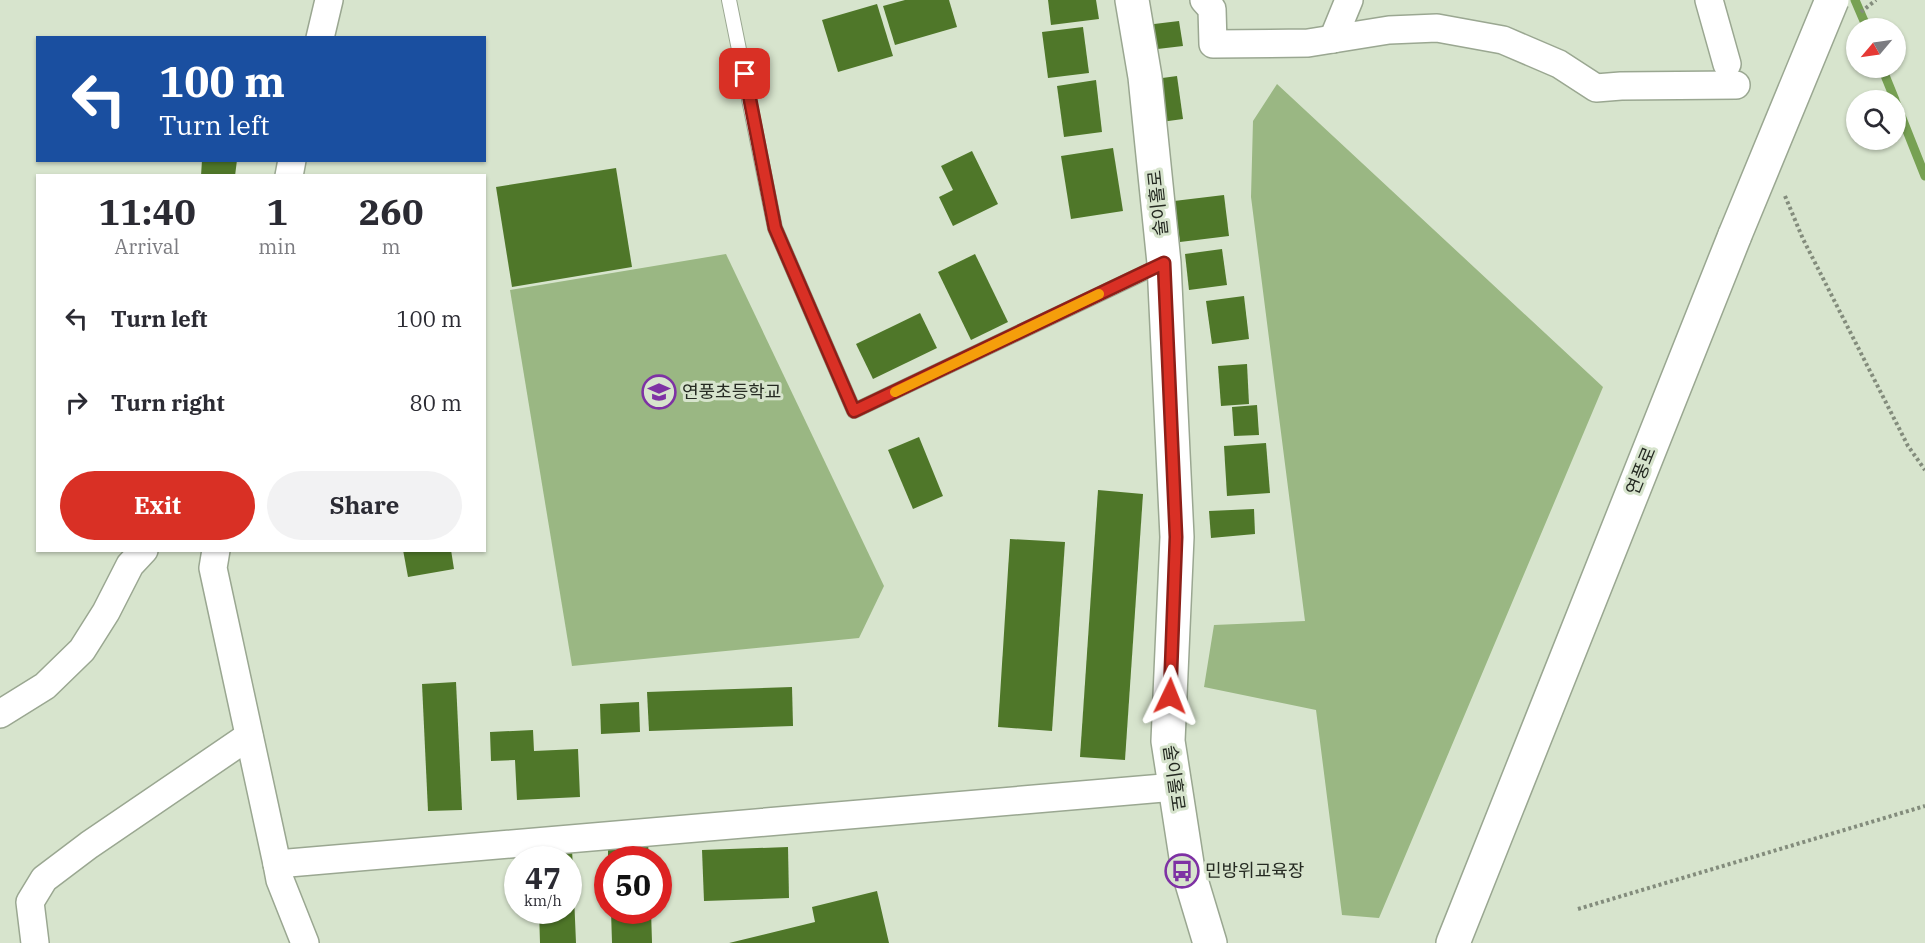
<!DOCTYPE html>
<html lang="en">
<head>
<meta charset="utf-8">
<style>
	:root { --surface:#fff; --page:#f2f2f3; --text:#2b2b33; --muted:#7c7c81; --accent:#d93025 }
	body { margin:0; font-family:"IBM Plex Serif","Noto Sans KR",serif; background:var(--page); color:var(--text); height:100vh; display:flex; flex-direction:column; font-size:22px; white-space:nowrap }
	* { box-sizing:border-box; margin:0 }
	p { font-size:20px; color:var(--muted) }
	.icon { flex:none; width:33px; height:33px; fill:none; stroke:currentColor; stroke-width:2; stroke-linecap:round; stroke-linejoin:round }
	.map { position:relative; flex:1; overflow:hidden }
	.panel { position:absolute; left:36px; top:174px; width:450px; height:378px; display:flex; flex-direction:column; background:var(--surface); border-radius:0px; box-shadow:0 2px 4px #0004 }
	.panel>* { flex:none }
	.hud { position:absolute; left:36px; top:36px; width:450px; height:126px; border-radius:0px; box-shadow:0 2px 4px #0004; background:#1a4fa0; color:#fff; overflow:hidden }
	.needle { width:39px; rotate:241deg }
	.tools { position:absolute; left:1846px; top:18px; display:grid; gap:12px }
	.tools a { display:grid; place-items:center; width:60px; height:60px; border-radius:50%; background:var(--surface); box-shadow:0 2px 4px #0004; font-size:30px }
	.speed { position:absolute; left:504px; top:846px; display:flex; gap:12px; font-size:30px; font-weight:700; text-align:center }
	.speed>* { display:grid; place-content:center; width:78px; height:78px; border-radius:50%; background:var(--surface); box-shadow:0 2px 4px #0004; line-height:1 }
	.speed small { font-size:15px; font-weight:400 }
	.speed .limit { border:9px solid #d22; background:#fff; color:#111 }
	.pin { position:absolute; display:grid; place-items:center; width:51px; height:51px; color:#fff; margin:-26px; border-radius:12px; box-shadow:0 3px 9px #0006 }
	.me { position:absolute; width:66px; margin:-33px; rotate:2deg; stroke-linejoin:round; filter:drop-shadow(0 0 4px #0008) }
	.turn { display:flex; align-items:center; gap:21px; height:126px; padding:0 24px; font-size:27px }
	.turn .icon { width:78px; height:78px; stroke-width:2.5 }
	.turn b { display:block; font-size:42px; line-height:51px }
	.eta { display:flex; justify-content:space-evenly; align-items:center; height:102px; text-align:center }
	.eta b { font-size:36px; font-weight:700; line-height:42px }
	.action { display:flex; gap:12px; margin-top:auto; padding:12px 24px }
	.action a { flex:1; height:69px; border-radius:36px; background:var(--accent); color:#fff; font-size:24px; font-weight:700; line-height:69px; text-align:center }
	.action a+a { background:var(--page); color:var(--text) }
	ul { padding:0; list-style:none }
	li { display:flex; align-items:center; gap:18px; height:84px; padding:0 24px }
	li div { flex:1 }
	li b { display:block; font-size:22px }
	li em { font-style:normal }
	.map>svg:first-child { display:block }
	.green { fill:#9ab783 }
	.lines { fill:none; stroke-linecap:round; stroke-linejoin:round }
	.stream { stroke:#77a153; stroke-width:9 }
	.building { fill:#4f7729 }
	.service-casing { stroke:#9aa791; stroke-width:16 }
	.minor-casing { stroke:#9aa791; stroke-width:30 }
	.secondary-casing { stroke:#9aa791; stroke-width:36 }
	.path { stroke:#838c7c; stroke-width:4; stroke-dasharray:3 3; stroke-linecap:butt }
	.service { stroke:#fff; stroke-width:14 }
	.minor { stroke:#fff; stroke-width:27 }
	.secondary { stroke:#fff; stroke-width:33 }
	.secondary-bridge-casing { stroke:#9aa791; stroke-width:36; stroke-linecap:butt }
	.secondary-bridge { stroke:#fff; stroke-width:33 }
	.route-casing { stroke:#8d1f18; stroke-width:15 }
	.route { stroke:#d93025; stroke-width:10 }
	.slow { stroke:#f59e0b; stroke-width:10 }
	.labels { text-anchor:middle; stroke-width:6; stroke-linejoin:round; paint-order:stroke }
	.street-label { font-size:18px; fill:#252a22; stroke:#d7e4cd }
	.poi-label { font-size:18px; fill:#252a22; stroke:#d7e4cd; text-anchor:start }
</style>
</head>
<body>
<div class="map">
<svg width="1925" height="943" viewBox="0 0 1925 943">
	<rect width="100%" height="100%" fill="#d7e4cd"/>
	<g class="green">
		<polygon points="1277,84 1603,387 1379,918 1342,915 1316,710 1204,687 1214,625 1305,621 1251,197 1253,121"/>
		<polygon points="726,254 884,586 859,638 572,666 510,290"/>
	</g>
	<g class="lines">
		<g class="stream">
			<polyline points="1855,0 1867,28"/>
			<polyline points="1882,68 1895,100"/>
			<polyline points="1896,103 1925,176"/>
		</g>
	</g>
	<g class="building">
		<polygon points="905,0 949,0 957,27 895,45 883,6"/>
		<polygon points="1048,0 1096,0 1099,19 1051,25"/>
		<polygon points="877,4 893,56 838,72 822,20"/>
		<polygon points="1179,21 1183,46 1149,50 1146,25"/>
		<polygon points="1083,27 1089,73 1048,78 1042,32"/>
		<polygon points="1177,76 1183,119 1161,122 1155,79"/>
		<polygon points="1096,80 1102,132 1064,137 1057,86"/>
		<polygon points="1113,148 1123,211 1071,219 1061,156"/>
		<polygon points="972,151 998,204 953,226 939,197 953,190 941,166"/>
		<polygon points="202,160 237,160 235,176 201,176"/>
		<polygon points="616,168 632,267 512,287 496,187"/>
		<polygon points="1224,195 1229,236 1180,242 1174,201"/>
		<polygon points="1222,249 1227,285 1189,290 1185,254"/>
		<polygon points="975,254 1008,322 971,340 938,272"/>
		<polygon points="1244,296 1249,339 1212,344 1206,301"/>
		<polygon points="920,313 937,348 873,379 856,344"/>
		<polygon points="1247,364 1249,404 1221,406 1218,366"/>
		<polygon points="1257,405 1259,435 1234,436 1232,407"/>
		<polygon points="919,437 943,496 913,509 888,450"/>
		<polygon points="1266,443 1270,493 1227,496 1224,446"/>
		<polygon points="1098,490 1143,494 1125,760 1080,757"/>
		<polygon points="1254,509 1255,534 1211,538 1209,511"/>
		<polygon points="1010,539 1065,542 1052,731 998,727"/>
		<polygon points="403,550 451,550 454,569 408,577"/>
		<polygon points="456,682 462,810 428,811 422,684"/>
		<polygon points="792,687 793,726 649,731 647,692"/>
		<polygon points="639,702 640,732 601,734 600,704"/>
		<polygon points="533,730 534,751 578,749 580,797 517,800 515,760 491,761 490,732"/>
		<polygon points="648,843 649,860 608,860 608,845"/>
		<polygon points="788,847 789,898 704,901 702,850"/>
		<polygon points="572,848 576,943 540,943 539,910 568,910 568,860 536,860 536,849"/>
		<polygon points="877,891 889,943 729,943 815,922 812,907"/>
		<polygon points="611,910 651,910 652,943 612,943"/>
	</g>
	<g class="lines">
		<defs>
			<polyline id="service" points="729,0 775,228 854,411 1163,264"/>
			<g id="minor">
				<polyline points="1204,0 1212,9 1213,44 1308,43 1389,30 1437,28 1503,40 1559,64 1596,88 1621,86 1736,85"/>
				<polyline points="1709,0 1727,64"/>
				<polyline points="320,38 329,0"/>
				<polyline points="1333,39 1349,0"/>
				<polyline points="289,176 292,160"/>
				<polyline points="216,550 213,568 277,864 280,880 305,943"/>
				<polyline points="0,714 45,686 82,650 106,612 130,565 144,550"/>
				<polyline points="277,864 1175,787"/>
				<polyline points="35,943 30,902 44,879 89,845 249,736"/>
			</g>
			<g id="secondary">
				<polyline points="1132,0 1145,77 1164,263 1177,537 1168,741 1188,870 1210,943"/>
				<polyline points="1453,943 1735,235"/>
			</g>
		</defs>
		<use href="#service" class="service-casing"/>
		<use href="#minor" class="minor-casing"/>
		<use href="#secondary" class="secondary-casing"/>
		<g class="path">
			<polyline points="1861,12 1876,0"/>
			<polyline points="1785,196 1803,239 1908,446 1925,470"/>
			<polyline points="1578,909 1925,806"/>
		</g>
		<use href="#service" class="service"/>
		<use href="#minor" class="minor"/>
		<use href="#secondary" class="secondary"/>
		<defs>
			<polyline id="secondary-bridge" points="1735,235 1832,0"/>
		</defs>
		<use href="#secondary-bridge" class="secondary-bridge-casing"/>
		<use href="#secondary-bridge" class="secondary-bridge"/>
	</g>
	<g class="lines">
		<defs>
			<polyline id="route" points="745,74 775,228 854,411 1164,263 1176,537 1170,696"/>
		</defs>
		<use href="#route" class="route-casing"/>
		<use href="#route" class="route"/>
		<polyline class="slow" points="895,392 1099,294"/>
	</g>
	<defs>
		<symbol id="school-ring" viewBox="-11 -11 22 22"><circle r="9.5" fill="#d7e4cd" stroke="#7e32a4" stroke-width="1.5"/><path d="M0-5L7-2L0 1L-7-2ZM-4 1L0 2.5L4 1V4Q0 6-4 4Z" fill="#7e32a4"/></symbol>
		<symbol id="bus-ring" viewBox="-11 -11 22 22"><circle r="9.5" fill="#d7e4cd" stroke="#7e32a4" stroke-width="1.5"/><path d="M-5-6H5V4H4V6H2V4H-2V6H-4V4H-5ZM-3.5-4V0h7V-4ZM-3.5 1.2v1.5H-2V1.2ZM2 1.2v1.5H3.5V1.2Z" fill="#7e32a4"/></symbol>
	</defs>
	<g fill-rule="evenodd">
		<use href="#school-ring" x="640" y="373" width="38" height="38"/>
		<use href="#bus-ring" x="1163" y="852" width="38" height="38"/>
	</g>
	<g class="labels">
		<g class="street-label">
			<text transform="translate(1158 203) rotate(-96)" y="6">술이홀로</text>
			<text transform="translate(1641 471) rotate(-68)" y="6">연풍로</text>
			<text transform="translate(1174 778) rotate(82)" y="6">술이홀로</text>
		</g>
		<g class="poi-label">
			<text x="682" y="398">연풍초등학교</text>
			<text x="1205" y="877">민방위교육장</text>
		</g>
	</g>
</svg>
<div class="tools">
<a><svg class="needle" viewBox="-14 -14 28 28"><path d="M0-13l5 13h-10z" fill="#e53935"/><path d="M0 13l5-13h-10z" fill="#7c7c81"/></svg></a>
<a><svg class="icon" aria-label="search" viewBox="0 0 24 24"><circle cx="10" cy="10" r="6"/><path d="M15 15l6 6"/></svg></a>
</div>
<div class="speed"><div>47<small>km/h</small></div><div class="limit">50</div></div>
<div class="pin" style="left:745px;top:74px;background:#d93025"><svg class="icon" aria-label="arrive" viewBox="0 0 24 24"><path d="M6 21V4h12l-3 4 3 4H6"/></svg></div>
<svg class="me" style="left:1170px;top:696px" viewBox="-20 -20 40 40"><path d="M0-17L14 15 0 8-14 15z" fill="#d93025" stroke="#fff" stroke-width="4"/></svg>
<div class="hud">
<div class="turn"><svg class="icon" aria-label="left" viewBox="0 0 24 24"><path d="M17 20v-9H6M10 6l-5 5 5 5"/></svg><div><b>100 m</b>Turn left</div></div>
</div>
<section class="panel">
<div class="eta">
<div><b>11:40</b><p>Arrival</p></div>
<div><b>1</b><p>min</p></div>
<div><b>260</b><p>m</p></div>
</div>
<ul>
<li><svg class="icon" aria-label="left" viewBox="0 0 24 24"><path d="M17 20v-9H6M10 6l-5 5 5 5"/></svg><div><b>Turn left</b></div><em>100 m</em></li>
<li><svg class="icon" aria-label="right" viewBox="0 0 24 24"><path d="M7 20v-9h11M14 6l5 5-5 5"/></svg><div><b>Turn right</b></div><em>80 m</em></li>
</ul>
<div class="action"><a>Exit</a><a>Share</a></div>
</section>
</div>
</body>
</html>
